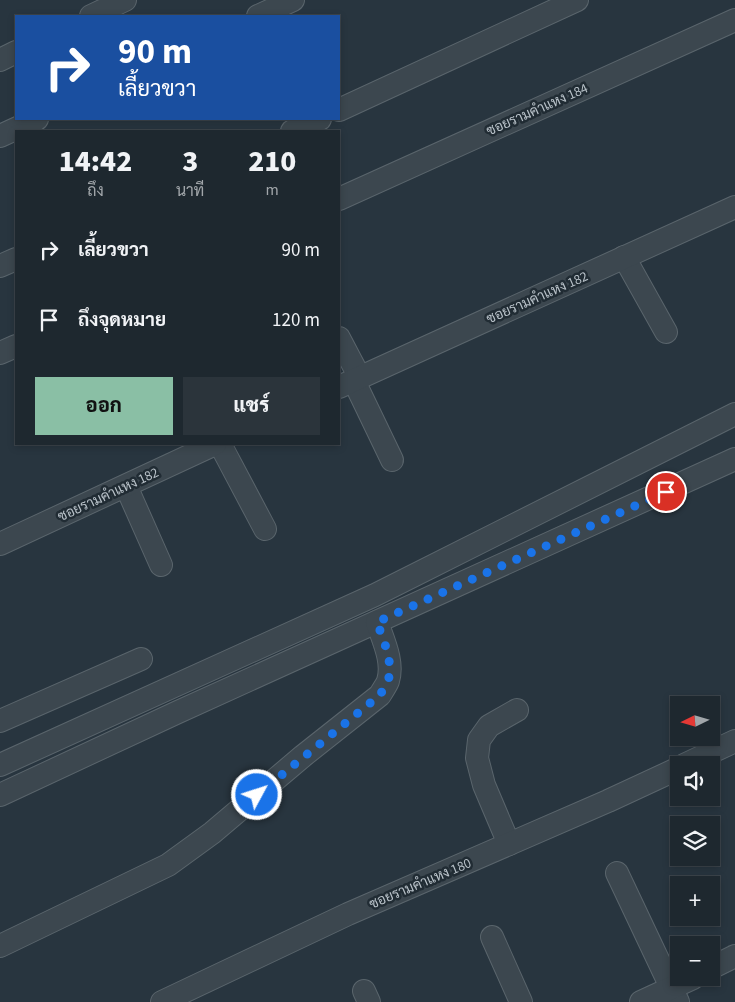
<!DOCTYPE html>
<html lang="th">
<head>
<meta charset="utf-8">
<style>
	:root { --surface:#1e282f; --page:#2b343b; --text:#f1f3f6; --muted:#a1a6aa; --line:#3c444b; --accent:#8abfa5 }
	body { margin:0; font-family:"Source Sans 3",Sarabun,sans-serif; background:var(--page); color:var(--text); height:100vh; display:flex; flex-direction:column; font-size:19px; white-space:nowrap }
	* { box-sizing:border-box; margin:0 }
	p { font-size:16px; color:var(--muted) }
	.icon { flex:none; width:28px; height:28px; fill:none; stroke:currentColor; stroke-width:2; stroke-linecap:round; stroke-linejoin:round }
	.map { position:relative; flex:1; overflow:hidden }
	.side { position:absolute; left:15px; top:130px; width:325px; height:315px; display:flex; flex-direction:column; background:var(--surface); border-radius:0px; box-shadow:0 2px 8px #0003,0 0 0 1px var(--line) }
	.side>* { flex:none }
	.banner { position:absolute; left:15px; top:15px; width:325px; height:105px; border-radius:0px; box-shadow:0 2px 8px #0003,0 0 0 1px var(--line); background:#1a4fa0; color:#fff; overflow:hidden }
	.needle { width:32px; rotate:265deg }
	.controls { position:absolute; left:670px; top:696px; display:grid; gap:10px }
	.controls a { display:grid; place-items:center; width:50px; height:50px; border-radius:0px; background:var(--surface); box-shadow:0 2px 8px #0003,0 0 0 1px var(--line); font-size:25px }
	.pin { position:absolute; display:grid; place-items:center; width:42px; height:42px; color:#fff; margin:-21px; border:2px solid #fff; border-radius:50%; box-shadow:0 1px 5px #0007 }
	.me { position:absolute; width:55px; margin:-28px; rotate:50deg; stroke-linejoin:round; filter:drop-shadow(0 0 4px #0008) }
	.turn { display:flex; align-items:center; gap:18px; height:105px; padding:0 20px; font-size:22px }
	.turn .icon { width:65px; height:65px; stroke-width:2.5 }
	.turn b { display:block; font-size:35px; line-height:42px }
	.eta { display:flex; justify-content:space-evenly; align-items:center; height:85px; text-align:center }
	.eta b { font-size:30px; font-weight:800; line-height:35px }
	.action { display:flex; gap:10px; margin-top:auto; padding:10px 20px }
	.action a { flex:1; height:58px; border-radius:0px; background:var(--accent); color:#111; font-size:20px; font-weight:800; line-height:58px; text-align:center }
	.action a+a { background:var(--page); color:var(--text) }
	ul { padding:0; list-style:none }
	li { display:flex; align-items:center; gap:15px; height:70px; padding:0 20px }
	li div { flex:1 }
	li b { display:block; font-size:19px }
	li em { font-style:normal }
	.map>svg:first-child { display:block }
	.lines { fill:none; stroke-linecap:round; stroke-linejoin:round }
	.minor-casing { stroke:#5a656c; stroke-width:24 }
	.minor { stroke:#3c474f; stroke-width:22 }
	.route { stroke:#1a73e8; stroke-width:9; stroke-dasharray:0 16.2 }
	.labels { text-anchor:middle; stroke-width:5; stroke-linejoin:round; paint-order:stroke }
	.street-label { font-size:14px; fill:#b9c2c9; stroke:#212c34 }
</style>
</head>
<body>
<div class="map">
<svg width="735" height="1002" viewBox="0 0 735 1002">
	<rect width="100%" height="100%" fill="#28353f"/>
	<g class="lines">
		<defs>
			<g id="minor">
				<polyline points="91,16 125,0"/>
				<polyline points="258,16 293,0"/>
				<polyline points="0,60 16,52"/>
				<polyline points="339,110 577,0"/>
				<polyline points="292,131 320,119"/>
				<polyline points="0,136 37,119"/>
				<polyline points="339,199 735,20"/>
				<polyline points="624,257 666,332"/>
				<polyline points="0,266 16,259"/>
				<polyline points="339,338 360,378"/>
				<polyline points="0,353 16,346"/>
				<polyline points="354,381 392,460"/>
				<polyline points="339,387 735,207"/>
				<polyline points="220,444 265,529"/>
				<polyline points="126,486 161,565"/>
				<polyline points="0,544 215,444"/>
				<polyline points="0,721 141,659"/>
				<polyline points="0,765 375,595 735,414"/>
				<polyline points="684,765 735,741"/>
				<polyline points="0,795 178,712 735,459"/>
				<polyline points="509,844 484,785 477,758 479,740 489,726 517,710"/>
				<polyline points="617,873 678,1002"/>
				<polyline points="492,937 521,1002"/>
				<path d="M0,946L168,865L212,833L303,756L380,695C382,691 386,686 388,681C394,662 383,640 377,622"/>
				<polyline points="711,968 735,956"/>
				<polyline points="364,991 369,1002"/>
				<polyline points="162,1002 348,914 608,801 679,768"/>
				<polyline points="641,1002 693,978"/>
			</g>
		</defs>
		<use href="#minor" class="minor-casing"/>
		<use href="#minor" class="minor"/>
	</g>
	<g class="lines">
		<path class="route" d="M257,795L380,695C382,691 386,686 388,681C394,662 383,640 377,622L666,492"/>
	</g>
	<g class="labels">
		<g class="street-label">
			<text transform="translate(537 109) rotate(-24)" y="5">ซอยรามคำแหง 184</text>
			<text transform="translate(537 297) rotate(-24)" y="5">ซอยรามคำแหง 182</text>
			<text transform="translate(108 494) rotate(-25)" y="5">ซอยรามคำแหง 182</text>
			<text transform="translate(420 883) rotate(-23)" y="5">ซอยรามคำแหง 180</text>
		</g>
	</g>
</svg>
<div class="controls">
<a><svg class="needle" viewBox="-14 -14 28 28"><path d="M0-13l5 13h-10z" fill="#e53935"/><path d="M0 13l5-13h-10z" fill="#a1a6aa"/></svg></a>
<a><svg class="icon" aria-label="sound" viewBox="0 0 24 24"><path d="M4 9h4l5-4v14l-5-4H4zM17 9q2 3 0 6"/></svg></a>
<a><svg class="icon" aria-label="layers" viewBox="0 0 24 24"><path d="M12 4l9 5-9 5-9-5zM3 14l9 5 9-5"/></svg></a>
<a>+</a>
<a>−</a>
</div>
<div class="pin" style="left:666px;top:492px;background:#d93025"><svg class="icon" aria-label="arrive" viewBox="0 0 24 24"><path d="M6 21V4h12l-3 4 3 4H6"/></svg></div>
<svg class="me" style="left:257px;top:795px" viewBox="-20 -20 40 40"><circle r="17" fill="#1a73e8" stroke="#fff" stroke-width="3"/><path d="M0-11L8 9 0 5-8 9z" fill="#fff"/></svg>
<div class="banner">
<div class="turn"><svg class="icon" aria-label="right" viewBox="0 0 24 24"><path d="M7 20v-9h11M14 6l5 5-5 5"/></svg><div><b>90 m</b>เลี้ยวขวา</div></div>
</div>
<section class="side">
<div class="eta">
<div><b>14:42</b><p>ถึง</p></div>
<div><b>3</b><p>นาที</p></div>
<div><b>210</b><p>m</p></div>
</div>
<ul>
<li><svg class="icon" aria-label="right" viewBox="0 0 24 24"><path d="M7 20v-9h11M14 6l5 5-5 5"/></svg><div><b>เลี้ยวขวา</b></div><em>90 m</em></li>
<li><svg class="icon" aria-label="arrive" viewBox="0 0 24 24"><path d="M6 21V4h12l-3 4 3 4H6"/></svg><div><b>ถึงจุดหมาย</b></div><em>120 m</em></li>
</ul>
<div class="action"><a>ออก</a><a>แชร์</a></div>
</section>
</div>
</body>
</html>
